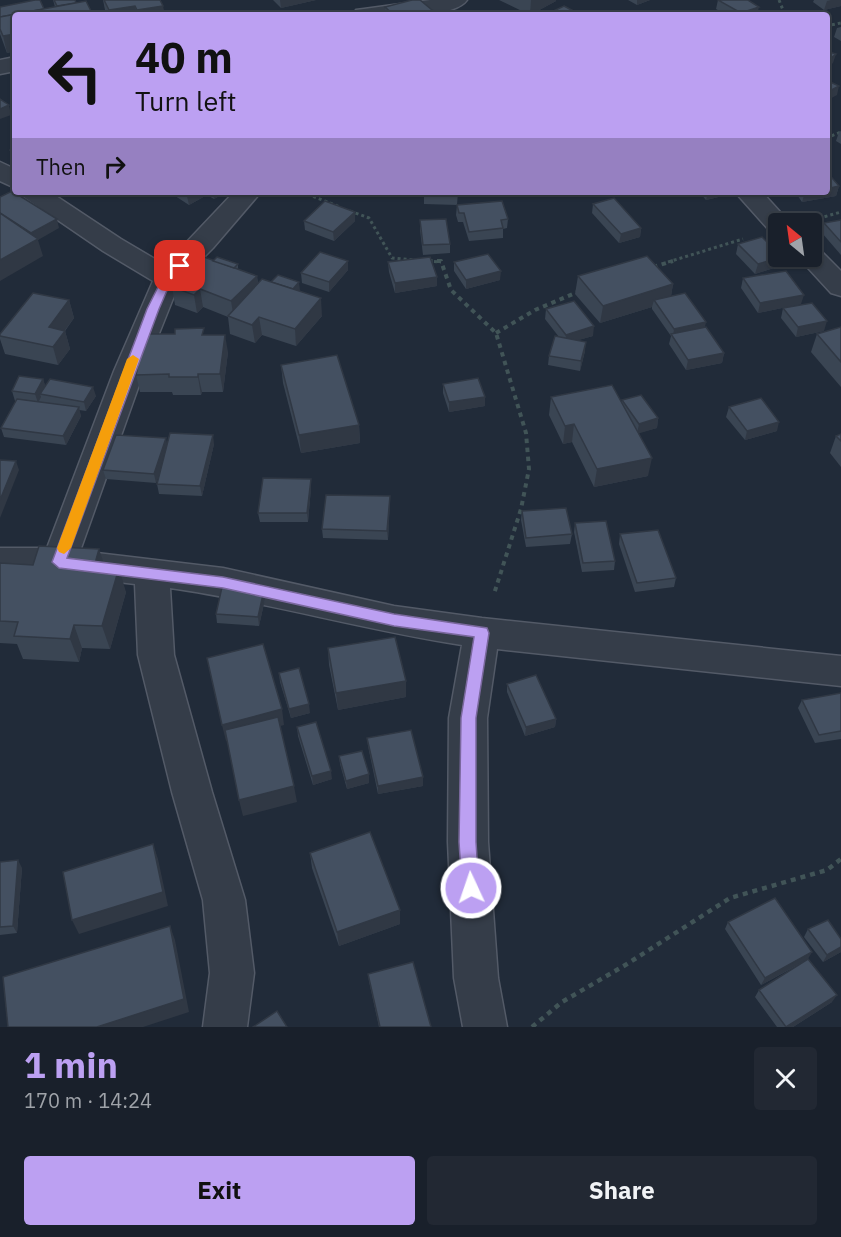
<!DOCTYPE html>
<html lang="en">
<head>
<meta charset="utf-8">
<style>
	:root { --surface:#19202b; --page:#222833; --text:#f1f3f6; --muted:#9fa3a9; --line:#373e47; --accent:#bca0f2 }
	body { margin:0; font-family:"IBM Plex Sans",sans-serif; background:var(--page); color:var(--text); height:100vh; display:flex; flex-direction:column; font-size:22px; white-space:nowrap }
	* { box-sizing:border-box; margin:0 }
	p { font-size:20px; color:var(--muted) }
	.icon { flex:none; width:33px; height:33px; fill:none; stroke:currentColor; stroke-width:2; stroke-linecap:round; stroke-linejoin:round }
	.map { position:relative; height:1027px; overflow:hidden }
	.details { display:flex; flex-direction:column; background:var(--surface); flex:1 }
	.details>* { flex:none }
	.banner { position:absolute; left:12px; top:12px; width:818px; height:183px; border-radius:6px; box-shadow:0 2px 4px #0004,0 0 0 2px var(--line); background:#bca0f2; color:#111; overflow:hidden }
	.needle { width:39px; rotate:331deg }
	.tools { position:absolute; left:768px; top:213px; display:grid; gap:12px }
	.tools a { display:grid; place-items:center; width:54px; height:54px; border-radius:6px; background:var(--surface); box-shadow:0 2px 4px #0004,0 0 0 2px var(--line); font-size:30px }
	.pin { position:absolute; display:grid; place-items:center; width:51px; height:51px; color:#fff; margin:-26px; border-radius:12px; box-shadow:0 3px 9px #0006 }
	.me { position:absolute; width:66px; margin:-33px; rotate:357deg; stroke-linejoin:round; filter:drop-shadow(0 0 4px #0008) }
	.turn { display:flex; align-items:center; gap:21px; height:126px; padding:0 24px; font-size:27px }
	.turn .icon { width:78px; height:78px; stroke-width:2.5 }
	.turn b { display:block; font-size:42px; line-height:51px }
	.then { display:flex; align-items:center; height:57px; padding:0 24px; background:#0003; gap:12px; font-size:22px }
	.round { display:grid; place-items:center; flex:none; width:63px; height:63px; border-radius:6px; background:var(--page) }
	.summary { display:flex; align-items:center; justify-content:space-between; height:102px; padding:0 24px }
	h1 { font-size:36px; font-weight:700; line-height:45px; color:var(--accent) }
	.cta { display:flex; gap:12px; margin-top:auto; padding:12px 24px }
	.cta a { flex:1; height:69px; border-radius:6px; background:var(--accent); color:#111; font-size:24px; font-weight:700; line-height:69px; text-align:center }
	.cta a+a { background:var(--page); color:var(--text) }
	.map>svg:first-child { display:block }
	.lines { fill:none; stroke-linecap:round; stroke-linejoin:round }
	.minor-casing { stroke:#535a67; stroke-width:3 }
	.path-far2 { stroke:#415457; stroke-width:3; stroke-dasharray:3 3; stroke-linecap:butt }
	.path-far1 { stroke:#415457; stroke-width:4; stroke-dasharray:4.5 4.5; stroke-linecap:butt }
	.path { stroke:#415457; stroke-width:4.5; stroke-dasharray:5 5; stroke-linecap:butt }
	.minor { fill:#353d49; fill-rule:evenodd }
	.wall { fill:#3a4553 }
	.shaded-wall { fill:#303844 }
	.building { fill:#445061; stroke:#303844; stroke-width:1.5 }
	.route { fill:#bca0f2; stroke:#7a689d; stroke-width:1.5 }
	.slow { fill:#f59e0b }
</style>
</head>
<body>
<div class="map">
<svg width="841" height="1027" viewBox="0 0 841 1027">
	<rect width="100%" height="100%" fill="#212b39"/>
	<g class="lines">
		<defs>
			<g id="minor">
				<path d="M430,0H467C452,21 377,15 353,15L356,10L364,9Z"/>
				<polygon points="15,57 15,71 0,74 0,60"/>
				<polygon points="0,162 15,169 15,188 0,181"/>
				<path d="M20,192H50L121,239L165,265L234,192H261L213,248L180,281L144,371L80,551L223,568L394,606L482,618L841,656V686L497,649L487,718L488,842L498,978L507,1027H463L454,978L448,842L449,718L462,645C364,630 268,602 170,588L174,655L212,792L245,900L254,973L247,1027H203L210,973L203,900L172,792L138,655L135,584L59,575L0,574V548H47L114,371L153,281L103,251L24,197Z"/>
				<polygon points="735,192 762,192 791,224 778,224 778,232 769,230"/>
				<polygon points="812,248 820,250 841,271 841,296 831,293 797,256 812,256"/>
			</g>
		</defs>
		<use href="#minor" class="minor-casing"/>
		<g class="path-far2">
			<polyline points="779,0 785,15"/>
			<polyline points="826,26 841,23"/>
			<polyline points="826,138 841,132"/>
			<polyline points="302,192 340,207"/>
			<polyline points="350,211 369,218 392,258 414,260"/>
			<polyline points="813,220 841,212"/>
			<polyline points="428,261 441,262"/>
			<polyline points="668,262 743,239"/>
		</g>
		<g class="path-far1">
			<polyline points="428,261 441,261 451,290 496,333 526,433 529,469 521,509 494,594"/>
			<polyline points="653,267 673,261"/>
			<polyline points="496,333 535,310 580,291"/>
		</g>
		<polyline class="path" points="532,1027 562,1002 627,964 730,898 827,870 841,859"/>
		<use href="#minor" class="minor"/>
	</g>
	<g class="wall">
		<polygon points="53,0 75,0 76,3 15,15 15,51 7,53 0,34 0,7 44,9 55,7"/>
		<polygon points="103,0 160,0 165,15 107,15 105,10"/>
		<polygon points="273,0 316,0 281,8"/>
		<polygon points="499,0 556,0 556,1 530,15"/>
		<polygon points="628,0 650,0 637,5"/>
		<polygon points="718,0 757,15 727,15 716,9"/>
		<polygon points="814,0 841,0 841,6 824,10 813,2"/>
		<polygon points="385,7 438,15 386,15"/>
		<polygon points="841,27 841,41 834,37 837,28"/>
		<polygon points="841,131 841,144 836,141 839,132"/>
		<polygon points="15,147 15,161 12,159 10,150"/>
		<polygon points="839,186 836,196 802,202 795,192 826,192"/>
		<polygon points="169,192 227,192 214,199 207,195 189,205"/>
		<polygon points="424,192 458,192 457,205 424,204"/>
		<polygon points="699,192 731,192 731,194 706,200"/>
		<polygon points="593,204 641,228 640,237 619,243 592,213"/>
		<polygon points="457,205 508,219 507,228 503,229 503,238 469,241 463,222 458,222 456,215"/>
		<polygon points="355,212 355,221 334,241 305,230 304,221"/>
		<polygon points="420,220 450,244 450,253 423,255 420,230"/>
		<polygon points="841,220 841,255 822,233 824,223"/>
		<polygon points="738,244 782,257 780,266 755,274 736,254"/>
		<polygon points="213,261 238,264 238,270 257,276 258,284 300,291 322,316 296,346 262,335 255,343 230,334 228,317 203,307 197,313 175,305 172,287"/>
		<polygon points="348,261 348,270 329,292 302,283 301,273"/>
		<polygon points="388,262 437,286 395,293 389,272"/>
		<polygon points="454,262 500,280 466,289 454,271"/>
		<polygon points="578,276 673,284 671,296 705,327 724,353 722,363 686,370 669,344 671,336 652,309 652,307 600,323 575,294"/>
		<polygon points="743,278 801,304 758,313 741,288"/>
		<polygon points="69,300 74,318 65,331 70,349 58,365 5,354 0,339 0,334"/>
		<polygon points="783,308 824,331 796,337 781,318"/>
		<polygon points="546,309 593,336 578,340 585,351 580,371 548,365 549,356 559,337 545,319"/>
		<polygon points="841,327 841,387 811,352 817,334"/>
		<polygon points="205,335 228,352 223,392 202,392 201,395 173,395 172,392 140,392 136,375"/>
		<polygon points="281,365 359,425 360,443 301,453 283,383"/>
		<polygon points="43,379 45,386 96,396 86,411 79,410 81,416 66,445 4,437 1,428 16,401 15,401 12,391"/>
		<polygon points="443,384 485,406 449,412 443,393"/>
		<polygon points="551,397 621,403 622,400 658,418 657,428 638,433 648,476 594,487 572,442 563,444 549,415"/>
		<polygon points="729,407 777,431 745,440 726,417"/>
		<polygon points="841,434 841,467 830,453 836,436"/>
		<polygon points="214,444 202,496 159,494 157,484 161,469 156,483 106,479 103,470 167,445"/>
		<polygon points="311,488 308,522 260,522 258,513"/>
		<polygon points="390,496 388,540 323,538 322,529"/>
		<polygon points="522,511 572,534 570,544 526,547 521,520"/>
		<polygon points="575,523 615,561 614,570 582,572 574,532"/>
		<polygon points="620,534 676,578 674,587 635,592 619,544"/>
		<polygon points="0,563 105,567 126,592 110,649 82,648 79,662 23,659 17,644 0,643"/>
		<polygon points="264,590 265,599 259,626 217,623 216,614"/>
		<polygon points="328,648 406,697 338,710 329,665"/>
		<polygon points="279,673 310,713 291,718 280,682"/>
		<polygon points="507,684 556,719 555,727 525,736 507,692"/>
		<polygon points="841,693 841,739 815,743 798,708 802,700"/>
		<polygon points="297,727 332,779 313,785 298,736"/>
		<polygon points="367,738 423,777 423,786 378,794 368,746"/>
		<polygon points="339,756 369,783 347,789 340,764"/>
		<polygon points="310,853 400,924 339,946 312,868"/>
		<polygon points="0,862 22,868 17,933 0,935"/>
		<polygon points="728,922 808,959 832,1002 793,1027 777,1027 755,997 759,990 802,963 761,985 725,929"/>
		<polygon points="808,929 841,939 841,952 823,962 804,937"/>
		<polygon points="368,974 431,1027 379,1027 369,981"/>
	</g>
	<g class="shaded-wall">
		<polygon points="280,0 316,0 281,8"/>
		<polygon points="531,0 556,0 556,1 530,15"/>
		<polygon points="637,0 650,0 637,5"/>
		<polygon points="831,0 841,0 841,6 824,10 827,1"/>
		<polygon points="135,6 137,15 110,15 109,10"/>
		<polygon points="163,6 165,15 138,15 137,10"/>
		<polygon points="759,7 757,15 740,15 741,13"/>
		<polygon points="15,34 15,51 7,53 3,36"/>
		<polygon points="836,54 833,63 826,69 826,62"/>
		<polygon points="839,86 837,95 826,101 826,93"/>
		<polygon points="9,105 11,115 0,119 0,109"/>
		<polygon points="839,186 836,196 802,202 805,192 826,192 826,189"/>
		<polygon points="74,192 81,192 74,195"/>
		<polygon points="194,192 207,192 207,195 189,205 187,196"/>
		<polygon points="213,192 227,192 214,199"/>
		<polygon points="708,192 731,192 731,194 706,200"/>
		<polygon points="355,212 355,221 334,241 333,232"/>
		<polygon points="57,219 59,228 38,240 43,256 0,281 0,260 31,233"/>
		<polygon points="641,228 640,237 619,243 621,234"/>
		<polygon points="782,257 780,266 755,274 758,264"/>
		<polygon points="348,261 348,270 329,292 329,282"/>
		<polygon points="501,271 500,280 466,289 466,280"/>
		<polygon points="257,276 259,294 234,319 231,301"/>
		<polygon points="437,277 437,286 395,293 395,283"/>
		<polygon points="299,282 300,291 291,291"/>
		<polygon points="673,284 670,302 654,300 652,307 600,323 603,306"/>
		<polygon points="200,289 203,307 197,313 194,295"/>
		<polygon points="804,295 801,304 758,313 760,303"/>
		<polygon points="321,298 322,316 296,346 295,329"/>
		<polygon points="69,300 74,318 54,345 49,327"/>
		<polygon points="259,317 262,335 255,343 252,325"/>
		<polygon points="827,321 824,331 796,337 798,327"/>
		<polygon points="706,322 704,332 673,337 674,329"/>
		<polygon points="594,326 593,336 565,344 566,335"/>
		<polygon points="65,331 70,349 58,365 53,347"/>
		<polygon points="225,335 228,352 223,392 220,374"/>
		<polygon points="586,342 585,351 580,371 581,361"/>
		<polygon points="724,353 722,363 686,370 688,360"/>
		<polygon points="198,374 202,392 201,395 198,377"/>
		<polygon points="43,379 46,388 40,394 41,397 38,403 35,394"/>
		<polygon points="93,387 96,396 86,411 84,402"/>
		<polygon points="485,397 485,406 449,412 449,402"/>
		<polygon points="79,407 81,416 66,445 63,436"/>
		<polygon points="658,418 657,428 637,434 639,424"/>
		<polygon points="779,422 777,431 745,440 747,431"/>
		<polygon points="574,424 572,442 563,444 565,426"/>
		<polygon points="359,425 360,443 301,453 299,435"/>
		<polygon points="213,435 214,444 202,496 200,486"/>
		<polygon points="166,438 168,448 156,483 154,474"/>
		<polygon points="652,458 648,476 594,487 597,469"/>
		<polygon points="16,461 19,470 0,518 0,500"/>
		<polygon points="311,479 311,488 308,522 307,513"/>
		<polygon points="390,496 390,505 388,540 387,531"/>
		<polygon points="99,549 107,573 94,567"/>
		<polygon points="119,568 126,592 110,649 102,626"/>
		<polygon points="264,590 265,599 259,626 258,617"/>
		<polygon points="74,625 82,648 79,662 70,639"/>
		<polygon points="406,681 406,697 338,710 336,693"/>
		<polygon points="309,704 310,713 291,718 289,709"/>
		<polygon points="282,709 284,725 226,741 222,725"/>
		<polygon points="556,719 555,727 525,736 526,727"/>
		<polygon points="331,771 332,779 313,785 312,776"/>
		<polygon points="369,774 369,783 347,789 346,781"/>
		<polygon points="423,777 423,786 378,794 378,786"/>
		<polygon points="294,786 297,802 243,816 239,800"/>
		<polygon points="153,844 158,859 168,906 79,934 72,920"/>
		<polygon points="18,860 22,868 17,933 13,926"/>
		<polygon points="400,910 400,924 339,946 337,932"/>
		<polygon points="170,926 175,940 189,1012 143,1027 97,1027"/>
		<polygon points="841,947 841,952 823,962 827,955"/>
		<polygon points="812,952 808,959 761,985 765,978"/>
		<polygon points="837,995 832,1002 793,1027 787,1027"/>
	</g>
	<g class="building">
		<polygon points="35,0 40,0 44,9 0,17 0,7"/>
		<polygon points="54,0 75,0 76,3 57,6"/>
		<polygon points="104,0 160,0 163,6 137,10 135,6 109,10"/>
		<polygon points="412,0 420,0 438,15 394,15 385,7"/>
		<polygon points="718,0 748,0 759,7 741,13"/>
		<polygon points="86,1 93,15 15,15 15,34 3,36 0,29 0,17"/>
		<polygon points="564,6 581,15 545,15"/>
		<polygon points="354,12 358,15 347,15"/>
		<polygon points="826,51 836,54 826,62"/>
		<polygon points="826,80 839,86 826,93"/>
		<polygon points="0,99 9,105 0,109"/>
		<polygon points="15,147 15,154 10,150"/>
		<polygon points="826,171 839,186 826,189"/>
		<polygon points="12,191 57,219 31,233 0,213 0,197"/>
		<polygon points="181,192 194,192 187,196"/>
		<polygon points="424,192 458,192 458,196 424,195"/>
		<polygon points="614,198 641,228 621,234 593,204"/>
		<polygon points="325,201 355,212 333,232 304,221"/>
		<polygon points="502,201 508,219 501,220 503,228 469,232 464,213 459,213 457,205"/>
		<polygon points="0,213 38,239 0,260"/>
		<polygon points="446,219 450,244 423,245 420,220"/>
		<polygon points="841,220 841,242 824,223"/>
		<polygon points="762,237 778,253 778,256 782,257 758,264 738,244"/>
		<polygon points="320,252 348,261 329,282 301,273"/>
		<polygon points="488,254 501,271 466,280 454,262"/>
		<polygon points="647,256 673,284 603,306 578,276"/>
		<polygon points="204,257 257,276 231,301 200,289 194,295 172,287"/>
		<polygon points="217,257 238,264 234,268 213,261"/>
		<polygon points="430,257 437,277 395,283 388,262"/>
		<polygon points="786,271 804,295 760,303 743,278"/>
		<polygon points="278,275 299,282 293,289 271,282"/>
		<polygon points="262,279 321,298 295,329 259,317 252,325 228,316"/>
		<polygon points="33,293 69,300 49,327 65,331 53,347 0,336 0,334"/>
		<polygon points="685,293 706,322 674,329 654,300"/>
		<polygon points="574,301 594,326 566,335 546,309"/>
		<polygon points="812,303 827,321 798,327 783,308"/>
		<polygon points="706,327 724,353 688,360 671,334"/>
		<polygon points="841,327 841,362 817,334"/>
		<polygon points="204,328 202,335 225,335 220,374 198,374 198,377 169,377 169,374 136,375 144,334 175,334 175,329"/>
		<polygon points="555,336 586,342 581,361 549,356"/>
		<polygon points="337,355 359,425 299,435 281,365"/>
		<polygon points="19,376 43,379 35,394 12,391"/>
		<polygon points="478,378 485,397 449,402 443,384"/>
		<polygon points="50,379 93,387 84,402 40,394"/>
		<polygon points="612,385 652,458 597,469 574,424 565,426 551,397"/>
		<polygon points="641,395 658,418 639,424 622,400"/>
		<polygon points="761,398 779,422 747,431 729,407"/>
		<polygon points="17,399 79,407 63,436 1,428"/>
		<polygon points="170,433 213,435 200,486 157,484"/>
		<polygon points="841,434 841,441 836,436"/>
		<polygon points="116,435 166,438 154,474 103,470"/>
		<polygon points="0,460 16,461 0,500"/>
		<polygon points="263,478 311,479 307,513 258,513"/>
		<polygon points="326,495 390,496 387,531 322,529"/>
		<polygon points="566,508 572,534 526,538 522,511"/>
		<polygon points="606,521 615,561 583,563 575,523"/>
		<polygon points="658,530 676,578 637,583 620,534"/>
		<polygon points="39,546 99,549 94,567 119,568 102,626 74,625 70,639 14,636 18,622 0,621 0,563 33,565"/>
		<polygon points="222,587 264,590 258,617 216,614"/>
		<polygon points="395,637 406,681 336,693 328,648"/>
		<polygon points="263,644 282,709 222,725 207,658"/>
		<polygon points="299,668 309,704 289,709 279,673"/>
		<polygon points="536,675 556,719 526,727 507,684"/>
		<polygon points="841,693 841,731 819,735 802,700"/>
		<polygon points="278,717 294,786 239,800 225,730"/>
		<polygon points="316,722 331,771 312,776 297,727"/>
		<polygon points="411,730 423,777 378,786 367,738"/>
		<polygon points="362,751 369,774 346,781 339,756"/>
		<polygon points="370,832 400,910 337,932 310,853"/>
		<polygon points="153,844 163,892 72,920 63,872"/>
		<polygon points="18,860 13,926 0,927 0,862"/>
		<polygon points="775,898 812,952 765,978 728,922"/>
		<polygon points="828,920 841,939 841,947 827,955 808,929"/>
		<polygon points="170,926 184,999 97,1027 8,1027 3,977"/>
		<polygon points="808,959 837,995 786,1027 759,990"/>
		<polygon points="413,962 431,1027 380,1027 368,974"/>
		<polygon points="277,1011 287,1027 253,1027"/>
	</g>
	<polygon class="route" points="180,262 185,266 172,279 159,309 67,558 223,577 394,614 487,628 489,633 476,718 476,842 479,888 477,893 471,896 464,893 462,888 459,842 461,718 474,637 394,626 223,588 59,568 52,562 147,309 164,275"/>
	<polygon class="slow" points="133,355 139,359 71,548 64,554 59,552 57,548 127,359"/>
</svg>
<div class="tools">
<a><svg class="needle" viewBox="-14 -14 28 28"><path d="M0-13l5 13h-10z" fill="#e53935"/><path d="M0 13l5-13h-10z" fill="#9fa3a9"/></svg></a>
</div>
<div class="pin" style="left:180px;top:266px;background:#d93025"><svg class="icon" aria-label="arrive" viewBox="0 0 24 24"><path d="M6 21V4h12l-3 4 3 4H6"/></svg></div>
<svg class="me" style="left:471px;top:888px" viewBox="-20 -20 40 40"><circle r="17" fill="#bca0f2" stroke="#fff" stroke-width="3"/><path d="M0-11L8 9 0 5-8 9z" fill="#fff"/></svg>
<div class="banner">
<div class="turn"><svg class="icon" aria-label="left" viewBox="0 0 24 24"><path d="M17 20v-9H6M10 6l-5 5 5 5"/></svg><div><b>40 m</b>Turn left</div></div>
<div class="then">Then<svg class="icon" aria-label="right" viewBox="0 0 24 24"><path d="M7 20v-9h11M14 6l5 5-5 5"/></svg></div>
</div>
</div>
<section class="details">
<div class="summary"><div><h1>1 min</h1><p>170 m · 14:24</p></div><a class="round"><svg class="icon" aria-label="close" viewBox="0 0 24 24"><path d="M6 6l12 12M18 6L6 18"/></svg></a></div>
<div class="cta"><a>Exit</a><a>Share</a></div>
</section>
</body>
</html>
